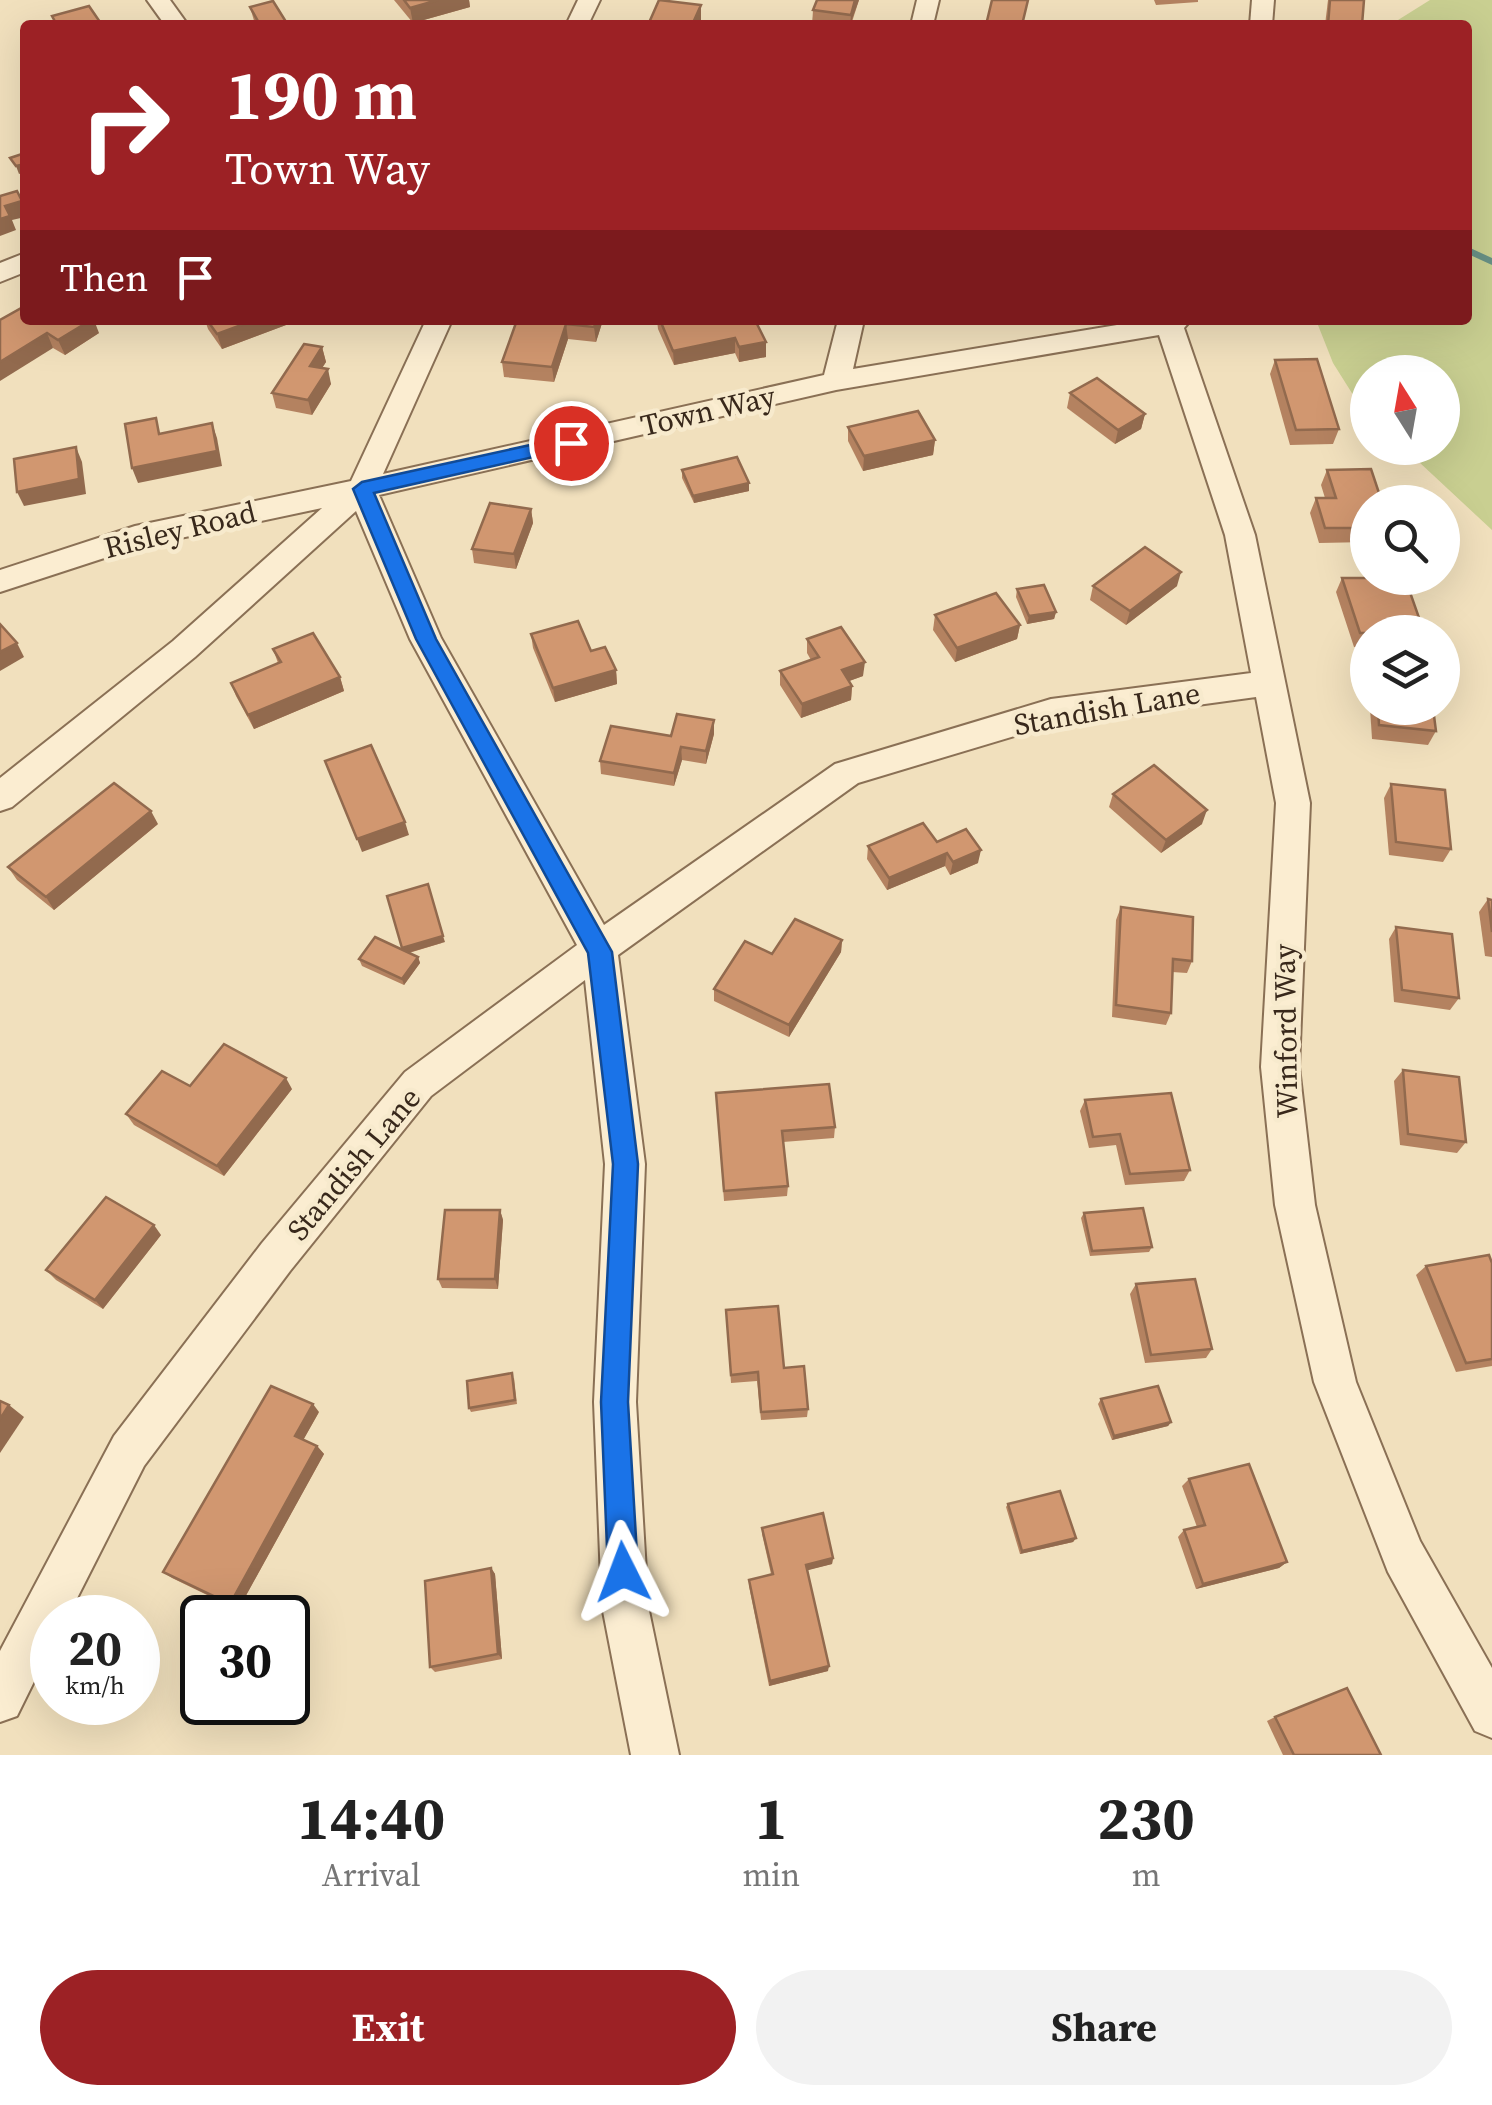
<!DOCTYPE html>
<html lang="en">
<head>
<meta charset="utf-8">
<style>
	:root { --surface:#fff; --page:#f2f2f2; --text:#222; --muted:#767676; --accent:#9c2125 }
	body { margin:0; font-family:"Source Serif 4",serif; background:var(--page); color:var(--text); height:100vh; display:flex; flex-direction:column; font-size:38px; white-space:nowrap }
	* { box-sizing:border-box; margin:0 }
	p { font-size:32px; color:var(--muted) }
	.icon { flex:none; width:55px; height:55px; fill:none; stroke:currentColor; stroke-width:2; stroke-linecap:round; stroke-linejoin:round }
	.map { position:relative; height:1755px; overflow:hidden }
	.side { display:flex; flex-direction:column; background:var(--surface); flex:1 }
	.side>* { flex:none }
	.hud { position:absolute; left:20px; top:20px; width:1452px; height:305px; border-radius:10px; box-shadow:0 10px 40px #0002; background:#9c2125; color:#fff; overflow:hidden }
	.needle { width:65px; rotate:349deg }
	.tools { position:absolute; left:1350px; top:355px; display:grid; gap:20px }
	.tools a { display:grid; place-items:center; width:110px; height:110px; border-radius:50%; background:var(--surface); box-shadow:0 10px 40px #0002; font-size:50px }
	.speed { position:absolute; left:30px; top:1595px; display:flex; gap:20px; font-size:50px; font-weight:700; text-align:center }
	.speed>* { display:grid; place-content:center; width:130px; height:130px; border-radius:50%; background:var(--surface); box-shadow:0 10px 40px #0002; line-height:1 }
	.speed small { font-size:25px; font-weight:400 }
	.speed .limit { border:5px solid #111; border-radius:15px; background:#fff; color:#111 }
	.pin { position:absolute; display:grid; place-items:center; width:85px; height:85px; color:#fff; margin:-42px; border:5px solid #fff; border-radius:50%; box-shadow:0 2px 10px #0007 }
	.me { position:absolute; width:110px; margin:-55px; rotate:357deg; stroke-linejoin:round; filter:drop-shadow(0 0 8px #0008) }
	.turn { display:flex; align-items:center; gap:35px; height:210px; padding:0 40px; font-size:45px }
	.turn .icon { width:130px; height:130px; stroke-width:2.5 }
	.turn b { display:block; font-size:70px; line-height:85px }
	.then { display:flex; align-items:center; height:95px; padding:0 40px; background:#0003; gap:20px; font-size:38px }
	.eta { display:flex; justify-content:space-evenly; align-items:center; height:170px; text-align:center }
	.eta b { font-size:60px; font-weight:700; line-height:70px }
	.action { display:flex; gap:20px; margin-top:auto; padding:20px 40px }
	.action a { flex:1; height:115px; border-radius:60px; background:var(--accent); color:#fff; font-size:40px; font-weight:700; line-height:115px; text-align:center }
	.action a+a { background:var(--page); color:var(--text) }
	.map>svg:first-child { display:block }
	.green { fill:#c9cf91 }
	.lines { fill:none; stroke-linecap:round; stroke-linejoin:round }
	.stream { fill:#689085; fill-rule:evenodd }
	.street-casing { stroke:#8a7055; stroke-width:4 }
	.street { fill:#fbedd1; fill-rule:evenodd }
	.wall { fill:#b48260 }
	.shaded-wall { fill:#926a4e }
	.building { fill:#d19770; stroke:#926a4e; stroke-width:2.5 }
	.route { fill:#1a73e8; stroke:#114b97; stroke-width:2.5 }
	.labels { text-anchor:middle; stroke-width:9; stroke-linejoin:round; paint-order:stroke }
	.street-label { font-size:30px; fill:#38281b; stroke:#f7eacd }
</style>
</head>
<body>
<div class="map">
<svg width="1492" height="1755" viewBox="0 0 1492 1755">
	<rect width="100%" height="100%" fill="#f1e0bd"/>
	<polygon class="green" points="1430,0 1492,0 1492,530 1404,448 1442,448 1442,372 1368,372 1367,417 1333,363 1316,320 1468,320 1468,25 1390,25"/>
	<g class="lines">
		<polygon class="stream" points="1468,247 1492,258 1492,265 1468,254"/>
		<defs>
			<g id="street">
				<polygon points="147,0 170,0 188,25 165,25"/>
				<polygon points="578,0 600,0 588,25 566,25"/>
				<polygon points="917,0 939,0 933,25 911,25"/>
				<polygon points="1252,0 1274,0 1272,25 1250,25"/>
				<polygon points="25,253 25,272 0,282 0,263"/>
				<path d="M426,320H452L383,474L824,375L838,320H864L853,369L1147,320H1191L1184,328L1255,535L1310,803L1299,1067L1315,1205L1356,1382L1420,1541L1492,1668V1738L1475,1731L1388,1572L1314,1382L1275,1205L1261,1067L1276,803L1256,697L1051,725L858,783L618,955L645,1164L636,1402L648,1606L679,1755H631L602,1606L594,1402L605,1164L585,980L431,1096L290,1271L144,1466L67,1618H52V1645L17,1716L0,1722V1651L114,1436L262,1243L405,1072L577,945L410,639L356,511L195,657L12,807L0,811V778L173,641L322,508L138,547L0,592V570L135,526L351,481ZM1159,335L1225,535L1251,673L1051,699L835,764L604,925L441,638L379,495L836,390Z"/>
			</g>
		</defs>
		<use href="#street" class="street-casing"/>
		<use href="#street" class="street"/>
	</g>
	<g class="wall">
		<polygon points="394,0 469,0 470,7 413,23"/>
		<polygon points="859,0 851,25 812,25 813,10"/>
		<polygon points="1154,0 1198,0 1198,2 1156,5"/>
		<polygon points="1328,0 1364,0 1362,25 1325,25"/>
		<polygon points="250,7 288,25 255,24"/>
		<polygon points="25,320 99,333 65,355 53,348"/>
		<polygon points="205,320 293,320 294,322 222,349 208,329"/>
		<polygon points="517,320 603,320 596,342 568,339 554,382 504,377 502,362"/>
		<polygon points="657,320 755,320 766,357 739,362 735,353 674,365 658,329"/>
		<polygon points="322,347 326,362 322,368 331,384 312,415 276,408 272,393"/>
		<polygon points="1275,360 1339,429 1333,444 1290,445 1270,374"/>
		<polygon points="1070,393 1145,414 1141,429 1115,444 1067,408"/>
		<polygon points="848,427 935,440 933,455 863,471 848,441"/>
		<polygon points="682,470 749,483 749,491 694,503 682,478"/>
		<polygon points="1327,470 1368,502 1368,542 1319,543 1310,513 1316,498 1325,498 1321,485"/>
		<polygon points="531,509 533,523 516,569 474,563 472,549"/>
		<polygon points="1342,578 1424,632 1368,632 1368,647 1354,647 1336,592"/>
		<polygon points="1093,586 1177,586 1126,625 1090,600"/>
		<polygon points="1017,589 1056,612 1054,619 1027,624 1016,597"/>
		<polygon points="935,615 1020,625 1017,639 955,662 933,630"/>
		<polygon points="531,634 591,651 616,670 617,684 555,702 533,648"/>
		<polygon points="807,639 863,676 849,681 852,686 851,700 801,718 780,685 780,671 811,660 807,653"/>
		<polygon points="273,649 340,677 344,691 254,729 236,696 231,683 278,663"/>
		<polygon points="1370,708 1433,708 1436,731 1428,745 1372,739"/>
		<polygon points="714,720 714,734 706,764 682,760 674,786 601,774 600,761"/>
		<polygon points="1391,784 1451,849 1443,862 1389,855 1384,798"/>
		<polygon points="1113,794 1202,824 1161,853 1109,807"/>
		<polygon points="158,824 54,910 17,880 8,867"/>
		<polygon points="937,842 978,863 950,875 945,866 887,890 867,859 868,846"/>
		<polygon points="1488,899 1492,900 1492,957 1485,956 1479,912"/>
		<polygon points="1121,907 1192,961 1187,973 1172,972 1171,1013 1166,1025 1112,1017 1116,920"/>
		<polygon points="1396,927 1459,998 1450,1010 1394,1002 1389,939"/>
		<polygon points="842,940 841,952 789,1037 714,1001 714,989 772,954"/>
		<polygon points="445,942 409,953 418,957 420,963 404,985 362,966 359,959"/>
		<polygon points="1403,1070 1466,1142 1457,1153 1400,1145 1394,1081"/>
		<polygon points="190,1086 292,1089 224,1176 134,1125 126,1114"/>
		<polygon points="716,1093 835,1127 834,1138 783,1142 788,1186 787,1196 724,1201"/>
		<polygon points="1085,1100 1190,1170 1184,1181 1125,1185 1116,1145 1089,1148 1080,1111"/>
		<polygon points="500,1210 503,1220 498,1289 442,1288 438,1279"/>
		<polygon points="1084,1213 1152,1247 1149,1252 1090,1256 1081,1218"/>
		<polygon points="161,1235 103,1309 56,1280 46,1270"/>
		<polygon points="1492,1263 1492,1366 1456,1372 1416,1275 1426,1266"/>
		<polygon points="1136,1284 1212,1349 1206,1358 1145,1363 1130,1294"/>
		<polygon points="726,1310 784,1368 808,1409 807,1417 761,1420 757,1381 731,1383"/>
		<polygon points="514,1378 517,1404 471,1412 469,1408"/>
		<polygon points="1101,1399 1171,1422 1168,1426 1112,1440 1098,1404"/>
		<polygon points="319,1412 303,1440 317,1446 324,1454 238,1610 172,1578 163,1572"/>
		<polygon points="1189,1479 1287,1562 1279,1568 1196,1589 1178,1537 1184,1530 1197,1527 1182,1486"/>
		<polygon points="1008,1504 1076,1538 1073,1542 1020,1554 1006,1507"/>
		<polygon points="762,1528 833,1558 832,1564 807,1570 828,1671 769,1686 749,1586 749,1580 771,1574 762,1534"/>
		<polygon points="491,1568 495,1574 502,1659 435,1672 430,1667"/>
		<polygon points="1275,1717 1381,1755 1283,1755 1267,1721"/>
	</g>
	<g class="shaded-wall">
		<polygon points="438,0 469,0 470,7 413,23 410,8"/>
		<polygon points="855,0 859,0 850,25 851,15"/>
		<polygon points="701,5 701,20 699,25 692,25"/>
		<polygon points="25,164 25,172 19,174 16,166"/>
		<polygon points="22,201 25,209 25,217 12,220 16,230 0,236 0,219 5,206"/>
		<polygon points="91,320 94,320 99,333 65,355 58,340"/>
		<polygon points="255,320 293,320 294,322 222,349 217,334"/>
		<polygon points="597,320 603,320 596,342 594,327"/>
		<polygon points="566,324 568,339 554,382 552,367"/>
		<polygon points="47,333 53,348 0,381 0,362"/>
		<polygon points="735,338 735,353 674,365 673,351"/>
		<polygon points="766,342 766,357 739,362 739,347"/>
		<polygon points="322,347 326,362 314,380 310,366"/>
		<polygon points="328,369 331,384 312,415 308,400"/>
		<polygon points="1145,414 1141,429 1115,444 1118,430"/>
		<polygon points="212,423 217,438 222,466 138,483 132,468"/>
		<polygon points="935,440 933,455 863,471 864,456"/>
		<polygon points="76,447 82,462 86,494 24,506 17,492"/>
		<polygon points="749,483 749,491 694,503 693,496"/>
		<polygon points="531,509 533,523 516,569 514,554"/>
		<polygon points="1181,572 1177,586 1126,625 1130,611"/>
		<polygon points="1056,612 1054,619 1027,624 1029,616"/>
		<polygon points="1020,625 1017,639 955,662 957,648"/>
		<polygon points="17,643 24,657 0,671 0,652"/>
		<polygon points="865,662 863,676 841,684 842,670"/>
		<polygon points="616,670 617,684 555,702 553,688"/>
		<polygon points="340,677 344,691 254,729 248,715"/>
		<polygon points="852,686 851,700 801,718 802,704"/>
		<polygon points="714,720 714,734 706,764 706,751"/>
		<polygon points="681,747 682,760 674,786 674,773"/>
		<polygon points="1207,810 1202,824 1161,853 1166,840"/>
		<polygon points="151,811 158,824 54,910 46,897"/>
		<polygon points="405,822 409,835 362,852 357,839"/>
		<polygon points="981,850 978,863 950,875 953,862"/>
		<polygon points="947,853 945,866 887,890 889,878"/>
		<polygon points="443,936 445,942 404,954 402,948"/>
		<polygon points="842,940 841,952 789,1037 789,1025"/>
		<polygon points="418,957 420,963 404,985 402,979"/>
		<polygon points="286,1078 292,1089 224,1176 217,1166"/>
		<polygon points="500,1210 503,1220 498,1289 495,1279"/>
		<polygon points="154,1225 161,1235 103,1309 95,1300"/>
		<polygon points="313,1404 319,1412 301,1444 295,1436"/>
		<polygon points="9,1405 24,1417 0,1453 0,1419"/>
		<polygon points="1171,1422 1168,1426 1112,1440 1114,1436"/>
		<polygon points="317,1446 324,1454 238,1610 230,1604"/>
		<polygon points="1076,1538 1073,1542 1020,1554 1022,1551"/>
		<polygon points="833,1558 832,1564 805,1571 806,1565"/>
		<polygon points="1287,1562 1279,1568 1196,1589 1203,1584"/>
		<polygon points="491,1568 495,1574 502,1659 498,1654"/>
		<polygon points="829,1666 828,1671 769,1686 770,1681"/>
	</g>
	<g class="building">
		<polygon points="404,0 438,0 410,8"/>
		<polygon points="659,0 701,5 692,25 648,25"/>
		<polygon points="817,0 855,0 851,15 813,10"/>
		<polygon points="992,0 1028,0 1022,25 986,25"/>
		<polygon points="1330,0 1364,0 1362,25 1328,25"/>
		<polygon points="273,1 288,25 253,25 259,23 250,7"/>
		<polygon points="89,6 102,25 57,25 52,16"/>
		<polygon points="25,153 25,164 16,166 10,158"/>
		<polygon points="17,191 22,201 5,206 10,216 0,219 0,196"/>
		<polygon points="25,306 25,320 91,320 58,340 47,333 0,362 0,320"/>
		<polygon points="207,320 255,320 217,334"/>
		<polygon points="517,320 597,320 594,327 566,324 552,367 502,362"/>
		<polygon points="660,320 755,320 766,342 739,347 735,338 673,351"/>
		<polygon points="304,344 322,347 310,366 328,369 308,400 272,393"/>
		<polygon points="1317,359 1339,429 1296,430 1275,360"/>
		<polygon points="1097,378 1145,414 1118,430 1070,393"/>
		<polygon points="918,411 935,440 864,456 848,427"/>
		<polygon points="156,418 159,434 212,423 217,451 132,468 125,424"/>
		<polygon points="76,447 79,479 17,492 14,459"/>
		<polygon points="737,457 749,483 693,496 682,470"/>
		<polygon points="1371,469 1382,502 1368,502 1368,528 1325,528 1316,498 1336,498 1327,470"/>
		<polygon points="490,503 531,509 514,554 472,549"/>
		<polygon points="1145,547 1181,572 1130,611 1093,586"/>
		<polygon points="1342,578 1405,578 1424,632 1360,633"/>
		<polygon points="1044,585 1056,612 1029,616 1017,589"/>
		<polygon points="996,593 1020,625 957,648 935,615"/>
		<polygon points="578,621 591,651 605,647 616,670 553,688 531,634"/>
		<polygon points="0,624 17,643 0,652"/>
		<polygon points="841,627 865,662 842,670 852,686 802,704 780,671 819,657 807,639"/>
		<polygon points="313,633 340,677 248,715 231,683 281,662 273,649"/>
		<polygon points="1378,708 1433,708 1436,731 1379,725"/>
		<polygon points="677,714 714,720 706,751 681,747 674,773 600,761 611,726 671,736"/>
		<polygon points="371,745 405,822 357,839 325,761"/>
		<polygon points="1154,765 1207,810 1166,840 1113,794"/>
		<polygon points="114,783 151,811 46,897 8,867"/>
		<polygon points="1391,784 1445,790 1451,849 1396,842"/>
		<polygon points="923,823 937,842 966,829 981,850 953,862 947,853 889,878 868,846"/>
		<polygon points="428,884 443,936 402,948 387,896"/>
		<polygon points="1488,899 1492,900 1492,932"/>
		<polygon points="1121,907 1193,917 1192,961 1173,959 1171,1013 1116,1005"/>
		<polygon points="795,919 842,940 789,1025 714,989 745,941 772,954"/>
		<polygon points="1396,927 1452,934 1459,998 1402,990"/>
		<polygon points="375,937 418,957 402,979 359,959"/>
		<polygon points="224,1044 286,1078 217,1166 126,1114 162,1071 190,1086"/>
		<polygon points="1403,1070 1459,1077 1466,1142 1408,1134"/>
		<polygon points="829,1084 835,1127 782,1131 788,1186 724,1191 716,1093"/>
		<polygon points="1171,1093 1190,1170 1130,1174 1120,1134 1093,1137 1085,1100"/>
		<polygon points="106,1197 154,1225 95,1300 46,1270"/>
		<polygon points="1143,1208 1152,1247 1092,1251 1084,1213"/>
		<polygon points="445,1210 500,1210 495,1279 438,1279"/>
		<polygon points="1489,1255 1492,1263 1492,1359 1466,1363 1426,1266"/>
		<polygon points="1195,1279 1212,1349 1151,1355 1136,1284"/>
		<polygon points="778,1306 784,1368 804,1366 808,1409 761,1412 758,1372 731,1375 726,1310"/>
		<polygon points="512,1373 515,1400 469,1408 467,1381"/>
		<polygon points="271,1386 313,1404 295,1436 317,1446 230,1604 163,1572"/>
		<polygon points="1158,1386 1171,1422 1114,1436 1101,1399"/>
		<polygon points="0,1401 9,1405 0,1419"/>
		<polygon points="1249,1464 1287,1562 1203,1584 1184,1530 1205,1525 1189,1479"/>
		<polygon points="1060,1491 1076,1538 1022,1551 1008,1504"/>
		<polygon points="823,1513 833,1558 806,1565 829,1666 770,1681 749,1580 773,1574 762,1528"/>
		<polygon points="491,1568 498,1654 430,1667 425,1581"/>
		<polygon points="1347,1688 1381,1755 1294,1755 1275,1717"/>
	</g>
	<polygon class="route" points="571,436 580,443 578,447 374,493 436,639 612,952 638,1164 628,1402 638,1572 633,1583 623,1587 613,1583 608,1572 601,1402 613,1164 588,953 416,639 353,489 362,482"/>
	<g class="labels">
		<g class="street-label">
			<text transform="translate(708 411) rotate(-13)" y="10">Town Way</text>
			<text transform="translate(180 530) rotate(-14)" y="10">Risley Road</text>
			<text transform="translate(1107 709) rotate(-10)" y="10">Standish Lane</text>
			<text transform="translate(1286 1031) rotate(-91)" y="10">Winford Way</text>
			<text transform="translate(354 1164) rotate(-50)" y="10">Standish Lane</text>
		</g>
	</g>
</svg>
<div class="tools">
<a><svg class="needle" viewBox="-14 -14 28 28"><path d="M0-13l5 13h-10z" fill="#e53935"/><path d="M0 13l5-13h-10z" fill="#767676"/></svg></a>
<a><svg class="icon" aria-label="search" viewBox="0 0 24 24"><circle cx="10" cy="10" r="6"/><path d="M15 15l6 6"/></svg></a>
<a><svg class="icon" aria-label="layers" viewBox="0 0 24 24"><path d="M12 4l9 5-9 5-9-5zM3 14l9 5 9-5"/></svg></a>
</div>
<div class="speed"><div>20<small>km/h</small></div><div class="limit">30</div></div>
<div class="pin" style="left:571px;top:443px;background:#d93025"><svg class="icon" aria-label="arrive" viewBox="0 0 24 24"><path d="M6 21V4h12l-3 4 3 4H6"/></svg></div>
<svg class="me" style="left:623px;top:1572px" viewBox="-20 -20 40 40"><path d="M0-17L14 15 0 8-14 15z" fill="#1a73e8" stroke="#fff" stroke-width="4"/></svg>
<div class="hud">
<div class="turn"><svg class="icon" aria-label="right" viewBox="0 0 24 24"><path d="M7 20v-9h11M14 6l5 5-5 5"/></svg><div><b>190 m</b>Town Way</div></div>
<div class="then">Then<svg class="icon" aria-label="arrive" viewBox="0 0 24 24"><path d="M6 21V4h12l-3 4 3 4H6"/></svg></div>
</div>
</div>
<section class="side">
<div class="eta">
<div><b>14:40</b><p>Arrival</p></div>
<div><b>1</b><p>min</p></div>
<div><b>230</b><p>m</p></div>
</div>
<div class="action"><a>Exit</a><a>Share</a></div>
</section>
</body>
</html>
